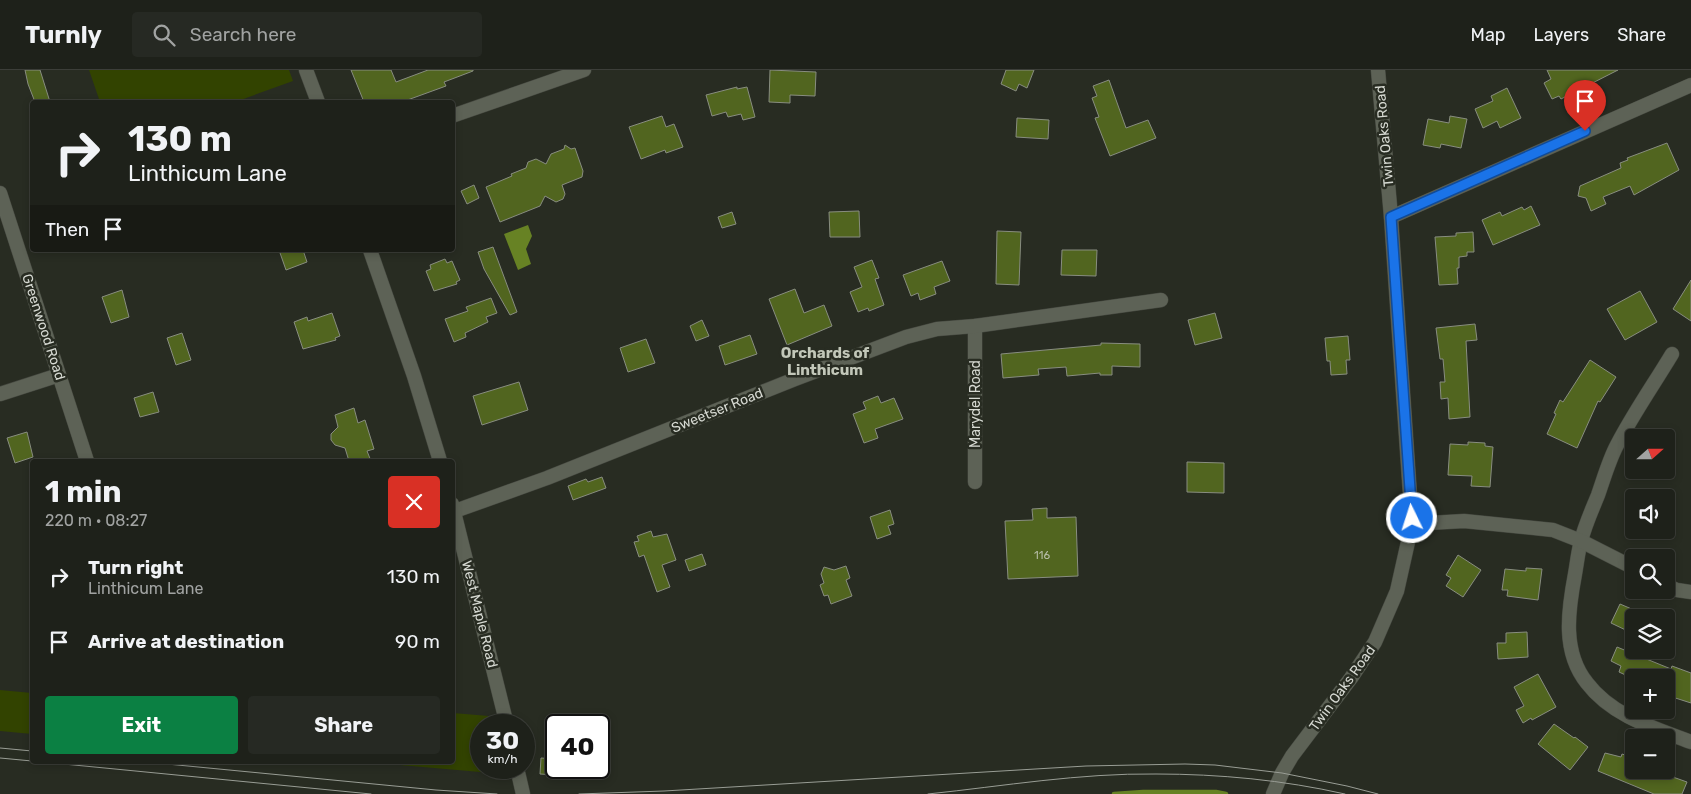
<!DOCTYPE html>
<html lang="en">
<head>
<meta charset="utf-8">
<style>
	:root { --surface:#1e211a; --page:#262923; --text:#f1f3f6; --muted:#a1a3a2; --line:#3c3e39; --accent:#0b8043 }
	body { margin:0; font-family:Rubik,sans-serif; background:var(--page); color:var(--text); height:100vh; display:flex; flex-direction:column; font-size:19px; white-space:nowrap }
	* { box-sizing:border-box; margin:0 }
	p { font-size:16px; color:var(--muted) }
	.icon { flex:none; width:28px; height:28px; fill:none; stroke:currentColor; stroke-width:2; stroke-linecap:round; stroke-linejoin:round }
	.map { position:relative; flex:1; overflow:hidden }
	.drawer { position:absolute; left:30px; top:389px; width:425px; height:305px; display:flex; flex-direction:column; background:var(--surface); border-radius:5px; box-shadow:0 2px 8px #0003,0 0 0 1px var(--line) }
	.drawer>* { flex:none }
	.top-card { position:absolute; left:30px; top:30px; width:425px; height:152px; border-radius:5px; box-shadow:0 2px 8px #0003,0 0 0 1px var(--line); background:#1e211a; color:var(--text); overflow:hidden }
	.needle { width:32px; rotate:69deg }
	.tools { position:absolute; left:1625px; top:359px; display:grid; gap:10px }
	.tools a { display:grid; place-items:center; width:50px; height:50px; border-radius:5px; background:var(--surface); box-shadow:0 2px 8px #0003,0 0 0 1px var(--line); font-size:25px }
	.speed { position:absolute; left:470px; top:644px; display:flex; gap:10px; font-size:25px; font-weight:700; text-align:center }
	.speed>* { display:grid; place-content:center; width:65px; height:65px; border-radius:50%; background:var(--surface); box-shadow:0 2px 8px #0003,0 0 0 1px var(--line); line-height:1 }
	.speed small { font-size:12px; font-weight:400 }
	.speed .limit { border:2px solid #111; border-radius:8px; background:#fff; color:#111 }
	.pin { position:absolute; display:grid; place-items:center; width:42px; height:42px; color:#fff; margin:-51px -21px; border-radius:50% 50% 50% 0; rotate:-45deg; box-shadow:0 0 5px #0007 }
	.pin .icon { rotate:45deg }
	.me { position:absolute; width:55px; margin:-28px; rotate:356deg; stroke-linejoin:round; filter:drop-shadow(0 0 4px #0008) }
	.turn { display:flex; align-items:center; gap:18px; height:105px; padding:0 15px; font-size:22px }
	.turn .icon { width:65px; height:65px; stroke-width:2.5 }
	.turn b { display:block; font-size:35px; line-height:42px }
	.then { display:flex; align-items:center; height:48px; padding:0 15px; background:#0003; gap:10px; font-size:19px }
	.round { display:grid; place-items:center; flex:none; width:52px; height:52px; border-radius:5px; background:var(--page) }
	.head { display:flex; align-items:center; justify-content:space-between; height:85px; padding:0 15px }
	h1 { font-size:30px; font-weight:700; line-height:38px }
	.button { display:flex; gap:10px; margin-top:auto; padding:10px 15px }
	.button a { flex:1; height:58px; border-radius:5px; background:var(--accent); color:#fff; font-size:20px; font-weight:700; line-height:58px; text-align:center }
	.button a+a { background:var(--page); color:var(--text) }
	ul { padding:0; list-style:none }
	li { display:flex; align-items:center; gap:15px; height:65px; padding:0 15px }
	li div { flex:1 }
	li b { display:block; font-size:19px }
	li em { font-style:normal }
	header { display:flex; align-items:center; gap:30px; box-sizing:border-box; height:70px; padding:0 25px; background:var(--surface); border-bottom:1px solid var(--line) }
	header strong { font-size:24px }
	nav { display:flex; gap:28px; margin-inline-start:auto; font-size:18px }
	.search { width:350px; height:45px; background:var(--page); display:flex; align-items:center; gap:12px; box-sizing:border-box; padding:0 18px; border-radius:5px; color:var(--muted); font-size:19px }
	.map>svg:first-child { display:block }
	.green { fill:#324300 }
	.water { fill:#678224 }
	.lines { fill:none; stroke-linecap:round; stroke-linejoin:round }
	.stream { stroke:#678224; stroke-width:4.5 }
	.building { fill:#51651f; stroke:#888d80 }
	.minor-casing { stroke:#44473f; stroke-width:15 }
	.tertiary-casing { stroke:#44473f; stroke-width:15 }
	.minor { stroke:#5d6256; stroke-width:14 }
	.tertiary { stroke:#5d6256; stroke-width:14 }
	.tram { stroke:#999d95; stroke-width:1 }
	.route-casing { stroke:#114b97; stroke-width:12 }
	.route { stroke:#1a73e8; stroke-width:9 }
	.labels { text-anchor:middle; stroke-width:5; stroke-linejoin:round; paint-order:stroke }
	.number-label { font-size:11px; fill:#b5bca5 }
	.street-label { font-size:14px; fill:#d6d9d2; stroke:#282c22 }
	.neighbourhood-label { font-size:15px; font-weight:bold; fill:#c2c7b9; stroke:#282c22 }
</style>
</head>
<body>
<header>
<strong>Turnly</strong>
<div class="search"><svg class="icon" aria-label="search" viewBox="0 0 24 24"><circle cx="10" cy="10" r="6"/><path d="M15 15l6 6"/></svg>Search here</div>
<nav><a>Map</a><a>Layers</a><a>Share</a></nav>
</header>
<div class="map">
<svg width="1691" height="724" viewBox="0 0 1691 724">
	<rect width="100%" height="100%" fill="#282c22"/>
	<g class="green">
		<polygon points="89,0 289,0 293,11 235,32 100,32"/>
		<polygon points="0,620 32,623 32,664 0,661"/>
		<polygon points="453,643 489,646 491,655 481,655 481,698 501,698 503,704 354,691 452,691"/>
	</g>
	<polygon class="water" points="528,155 532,166 526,179 531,194 518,200 504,164"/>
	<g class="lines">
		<polyline class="stream" points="1114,724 1143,722 1216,722 1226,724"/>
	</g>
	<g class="building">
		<polygon points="25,0 40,0 50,32 35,32 28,14"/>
		<polygon points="351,0 391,0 396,12 428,0 473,0 473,1 444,12 446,16 402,32 364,32"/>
		<polygon points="770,0 816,2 815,26 790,25 790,33 769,32"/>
		<polygon points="1006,0 1034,0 1027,18 1019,14 1016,21 1001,14"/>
		<polygon points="1547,0 1618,0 1561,29 1559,26 1552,29 1544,13 1551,9"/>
		<polygon points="1109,10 1126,58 1148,50 1156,68 1110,86 1095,48 1099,47 1092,28 1097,26 1093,16"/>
		<polygon points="737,17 737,19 747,17 755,47 743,50 741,44 728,47 726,42 712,46 706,25"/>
		<polygon points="1507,18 1521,48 1500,58 1497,51 1483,58 1475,39 1493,31 1491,26"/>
		<polygon points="662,46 666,57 674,54 683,77 666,83 665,80 641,89 629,57"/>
		<polygon points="1450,46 1467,49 1461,78 1441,74 1440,78 1423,75 1428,49 1449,53"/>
		<polygon points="1017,48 1049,50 1048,69 1016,67"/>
		<polygon points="1667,73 1679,100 1634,125 1630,116 1603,127 1606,134 1591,141 1586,128 1578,126 1580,116 1621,98 1620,93 1628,90 1627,88"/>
		<polygon points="565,75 571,79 575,78 583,101 582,107 562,115 565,124 563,129 556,132 545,126 540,136 500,152 486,117 512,106 511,104 526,98 528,92 536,89 546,94 551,84 564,79"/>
		<polygon points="474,115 479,128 467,134 461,121"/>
		<polygon points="1531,136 1540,155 1493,175 1482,150 1500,142 1502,146 1522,137 1524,140"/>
		<polygon points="859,141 860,167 830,167 829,142"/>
		<polygon points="732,142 736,154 722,158 718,147"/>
		<polygon points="997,161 1021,162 1019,215 996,214"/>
		<polygon points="1473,162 1474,182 1467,182 1467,186 1459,187 1459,198 1457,198 1458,214 1439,215 1435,167 1456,166 1456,163"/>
		<polygon points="493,177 517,242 510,245 484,199 478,182"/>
		<polygon points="279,180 303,180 307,192 286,200"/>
		<polygon points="1062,180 1097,180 1096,206 1061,205"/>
		<polygon points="445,189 447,193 452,191 460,210 456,212 457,214 434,221 426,201 431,199 430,195"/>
		<polygon points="872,190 879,208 875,209 884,235 869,241 868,238 858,242 850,222 862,217 854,197"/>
		<polygon points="942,191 950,211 934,217 936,224 920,230 918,223 911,226 903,205"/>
		<polygon points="1691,210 1691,251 1673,239"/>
		<polygon points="795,219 804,243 824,235 832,256 787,275 769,229"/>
		<polygon points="122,220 129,247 111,253 102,227"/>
		<polygon points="1640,221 1657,252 1625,270 1607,239"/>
		<polygon points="491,228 497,243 486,247 488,252 465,263 466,267 454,272 445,249 468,241 466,237"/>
		<polygon points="332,243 340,266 335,268 336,270 303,279 294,252 307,247 308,251"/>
		<polygon points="1215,243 1222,268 1195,275 1188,250"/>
		<polygon points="702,250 709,266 696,271 690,256"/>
		<polygon points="1475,254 1477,270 1466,271 1470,347 1449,349 1448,328 1441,329 1440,312 1445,312 1443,289 1440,289 1436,258"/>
		<polygon points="182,263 191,290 176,295 167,268"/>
		<polygon points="750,265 757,284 725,295 719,276"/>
		<polygon points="1348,266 1350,290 1346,290 1347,304 1331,305 1330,291 1327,291 1325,268"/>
		<polygon points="646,269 655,293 628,302 620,278"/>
		<polygon points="1101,273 1140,274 1140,297 1112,296 1112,305 1100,305 1100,303 1067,306 1066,297 1038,299 1039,305 1003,308 1001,284 1101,275"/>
		<polygon points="1590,290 1616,307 1600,332 1598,331 1577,378 1547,364 1556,344 1554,343 1560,330 1563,332"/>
		<polygon points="519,312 528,340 482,355 473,326"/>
		<polygon points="153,322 159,342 140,347 134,328"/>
		<polygon points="878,326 881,333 894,328 903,349 875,359 878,368 864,373 853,344 866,339 863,332"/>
		<polygon points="354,338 358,353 365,350 374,379 367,381 371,391 349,391 345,378 335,375 331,370 331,364 338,357 335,345"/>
		<polygon points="27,362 33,387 15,393 7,368"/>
		<polygon points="1468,372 1485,373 1485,376 1493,377 1490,417 1471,416 1472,406 1448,405 1450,374 1468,375"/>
		<polygon points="1187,392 1224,393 1224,423 1187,422"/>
		<polygon points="602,407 606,418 573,430 568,416 586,409 588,412"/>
		<polygon points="1047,438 1047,448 1076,447 1078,506 1008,509 1005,451 1033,450 1032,439"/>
		<polygon points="890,440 894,454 888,456 891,464 877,469 870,447"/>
		<polygon points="651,461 653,467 667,464 676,490 662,495 670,517 657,522 644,485 639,487 634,472 639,471 637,466"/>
		<polygon points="702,484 706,495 689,501 685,490"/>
		<polygon points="1458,485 1481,500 1463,527 1446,516 1451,508 1446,505"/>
		<polygon points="846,496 850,508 846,510 852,526 831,534 828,525 824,526 820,515 824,513 821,504 824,497 834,500"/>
		<polygon points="1526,498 1542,499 1538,530 1507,526 1508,520 1502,520 1505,499 1526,501"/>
		<polygon points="1620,534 1634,540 1634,564 1611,553"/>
		<polygon points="1527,562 1528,587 1498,589 1497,573 1506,573 1506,563"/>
		<polygon points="1617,577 1671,599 1672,596 1691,603 1691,633 1666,625 1666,608 1632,608 1619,602 1621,596 1611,591"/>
		<polygon points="1538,604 1556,637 1532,650 1531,648 1523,653 1516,640 1524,636 1514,617"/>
		<polygon points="1554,654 1574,668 1575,667 1588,677 1570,700 1538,674"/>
		<polygon points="1605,683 1621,687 1622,684 1634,688 1634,700 1664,700 1671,703 1670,706 1687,712 1682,724 1654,724 1598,701"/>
		<polygon points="541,688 556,689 556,705 540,704"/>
	</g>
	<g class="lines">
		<defs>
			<g id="minor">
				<polyline points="0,123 87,391"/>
				<polyline points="1391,147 1691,15"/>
				<path d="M1672,284C1654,314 1633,344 1617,375C1609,390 1604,408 1598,425C1592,440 1585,455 1581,471C1578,482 1577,493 1575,504C1568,541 1562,582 1587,613C1612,646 1654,658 1691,672"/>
				<polyline points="0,324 59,305"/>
				<polyline points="975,412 975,256"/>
				<polyline points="455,441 547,408 795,309 906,267 937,259 975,256 1161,230"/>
				<polyline points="1412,454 1464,451 1553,460 1581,471 1634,498"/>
				<polyline points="1666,515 1677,520 1691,522"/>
			</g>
			<g id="tertiary">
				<polyline points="306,0 318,32"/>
				<polyline points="452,46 584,0"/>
				<polyline points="370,180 414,306 440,391"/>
				<polyline points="452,434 507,655"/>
				<polyline points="517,698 523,724"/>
				<polyline points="1273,724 1282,703 1292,686 1351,608 1375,572 1397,521 1412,454 1391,147 1378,0"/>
			</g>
		</defs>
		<use href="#minor" class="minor-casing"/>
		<use href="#tertiary" class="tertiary-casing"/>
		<use href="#minor" class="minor"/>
		<use href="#tertiary" class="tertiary"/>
		<g class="tram">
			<polyline points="0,678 32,681"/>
			<polyline points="0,688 32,691"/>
			<polyline points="33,691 371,724"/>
			<polyline points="136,691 436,720 497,724"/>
			<polyline points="579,724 664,721 1086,696 1185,694 1215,695 1282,703 1347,716 1378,724"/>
			<path d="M928,724C1004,716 1080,703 1156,704C1219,704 1283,710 1345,724"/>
		</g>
	</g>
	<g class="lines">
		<defs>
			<polyline id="route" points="1412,448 1391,147 1585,61"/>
		</defs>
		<use href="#route" class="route-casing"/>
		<use href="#route" class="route"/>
	</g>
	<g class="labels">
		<g class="number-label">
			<text x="1042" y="489">116</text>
		</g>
		<g class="street-label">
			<text transform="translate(1384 66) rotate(-95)" y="5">Twin Oaks Road</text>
			<text transform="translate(44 257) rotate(72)" y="5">Greenwood Road</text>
			<text transform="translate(975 334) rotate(-90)" y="5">Marydel Road</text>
			<text transform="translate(717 340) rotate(-22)" y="5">Sweetser Road</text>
			<text transform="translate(480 544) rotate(76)" y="5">West Maple Road</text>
			<text transform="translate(1342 618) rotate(-54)" y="5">Twin Oaks Road</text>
		</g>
		<g class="neighbourhood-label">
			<text x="825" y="288">Orchards of<tspan x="825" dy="17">Linthicum</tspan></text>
		</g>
	</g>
</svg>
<div class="tools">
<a><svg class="needle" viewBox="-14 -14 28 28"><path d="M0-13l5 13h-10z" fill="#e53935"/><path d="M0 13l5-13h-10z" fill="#a1a3a2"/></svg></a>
<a><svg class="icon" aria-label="sound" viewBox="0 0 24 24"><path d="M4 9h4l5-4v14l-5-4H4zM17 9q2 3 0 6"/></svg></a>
<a><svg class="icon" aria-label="search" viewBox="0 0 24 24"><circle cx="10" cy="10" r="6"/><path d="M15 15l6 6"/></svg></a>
<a><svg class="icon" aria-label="layers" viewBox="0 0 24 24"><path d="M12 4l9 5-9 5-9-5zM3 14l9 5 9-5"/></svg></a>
<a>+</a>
<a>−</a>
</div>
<div class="speed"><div>30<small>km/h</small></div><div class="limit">40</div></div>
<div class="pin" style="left:1585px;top:61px;background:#d93025"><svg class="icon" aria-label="arrive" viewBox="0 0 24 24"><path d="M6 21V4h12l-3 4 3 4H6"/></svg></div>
<svg class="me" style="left:1412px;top:448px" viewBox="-20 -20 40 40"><circle r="17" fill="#1a73e8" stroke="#fff" stroke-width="3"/><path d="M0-11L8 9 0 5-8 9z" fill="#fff"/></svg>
<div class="top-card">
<div class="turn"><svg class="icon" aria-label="right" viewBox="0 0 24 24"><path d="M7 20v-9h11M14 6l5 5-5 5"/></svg><div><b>130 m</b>Linthicum Lane</div></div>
<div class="then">Then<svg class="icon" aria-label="arrive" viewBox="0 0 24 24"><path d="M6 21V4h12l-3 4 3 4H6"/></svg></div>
</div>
<section class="drawer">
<div class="head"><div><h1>1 min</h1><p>220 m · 08:27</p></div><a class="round" style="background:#d93025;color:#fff"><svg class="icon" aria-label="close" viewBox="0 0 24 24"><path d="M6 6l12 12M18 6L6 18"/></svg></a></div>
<ul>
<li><svg class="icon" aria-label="right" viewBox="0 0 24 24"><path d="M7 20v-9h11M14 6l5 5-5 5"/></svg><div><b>Turn right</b><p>Linthicum Lane</p></div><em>130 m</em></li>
<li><svg class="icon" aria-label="arrive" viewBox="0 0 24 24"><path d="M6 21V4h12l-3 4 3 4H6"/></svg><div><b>Arrive at destination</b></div><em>90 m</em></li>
</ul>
<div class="button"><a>Exit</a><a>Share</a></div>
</section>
</div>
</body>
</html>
